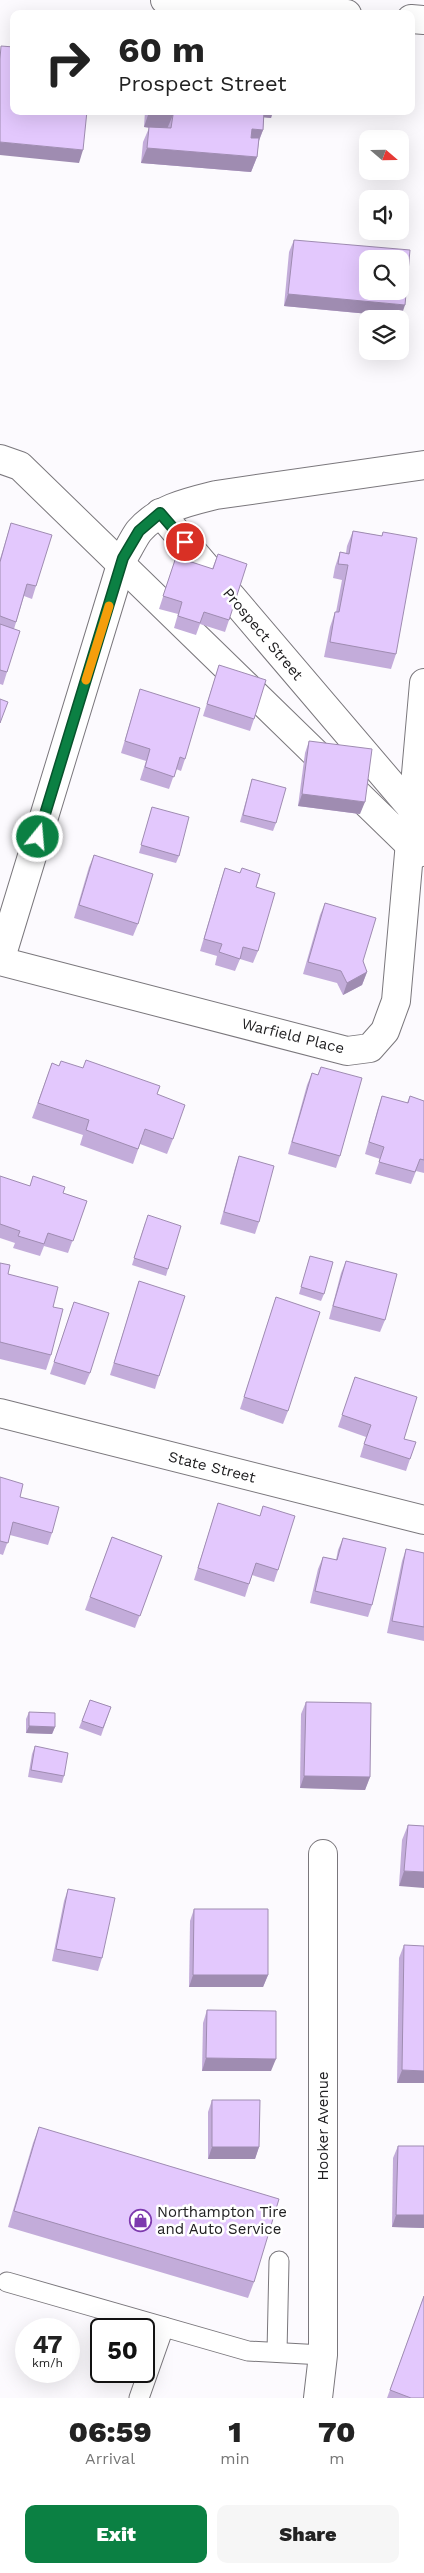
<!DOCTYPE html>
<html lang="en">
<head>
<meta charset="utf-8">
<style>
	:root { --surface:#fff; --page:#f6f6f6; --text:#222; --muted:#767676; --accent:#0b8043 }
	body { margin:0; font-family:"Work Sans",sans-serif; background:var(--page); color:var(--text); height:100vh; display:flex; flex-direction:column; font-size:19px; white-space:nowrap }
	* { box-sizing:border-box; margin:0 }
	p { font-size:16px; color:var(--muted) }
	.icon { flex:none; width:28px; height:28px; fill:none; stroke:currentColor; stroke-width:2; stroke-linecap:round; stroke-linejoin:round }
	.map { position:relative; height:2398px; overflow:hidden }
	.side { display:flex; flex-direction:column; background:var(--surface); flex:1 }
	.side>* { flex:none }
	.top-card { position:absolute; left:10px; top:10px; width:405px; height:105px; border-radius:10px; box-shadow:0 5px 20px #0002; background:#fff; color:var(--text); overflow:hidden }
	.needle { width:32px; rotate:110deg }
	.buttons { position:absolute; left:359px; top:130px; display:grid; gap:10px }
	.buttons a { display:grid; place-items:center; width:50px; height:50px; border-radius:10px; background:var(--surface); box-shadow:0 5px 20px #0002; font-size:25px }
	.speed { position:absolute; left:15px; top:2318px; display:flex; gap:10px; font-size:25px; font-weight:700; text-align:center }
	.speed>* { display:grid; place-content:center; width:65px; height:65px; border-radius:50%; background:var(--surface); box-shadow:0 5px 20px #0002; line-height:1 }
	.speed small { font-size:12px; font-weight:400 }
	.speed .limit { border:2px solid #111; border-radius:8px; background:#fff; color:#111 }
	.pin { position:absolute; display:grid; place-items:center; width:42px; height:42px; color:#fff; margin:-21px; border:2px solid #fff; border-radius:50%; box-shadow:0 1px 5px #0007 }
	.me { position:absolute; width:55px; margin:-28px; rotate:17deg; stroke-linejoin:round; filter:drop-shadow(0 0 4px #0008) }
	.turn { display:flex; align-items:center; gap:18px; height:105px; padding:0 25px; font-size:22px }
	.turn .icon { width:65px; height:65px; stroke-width:2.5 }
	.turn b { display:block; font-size:35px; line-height:42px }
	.eta { display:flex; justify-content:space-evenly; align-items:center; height:85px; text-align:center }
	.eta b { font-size:30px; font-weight:800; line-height:35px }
	.primary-button { display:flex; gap:10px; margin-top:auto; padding:10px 25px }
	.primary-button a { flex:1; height:58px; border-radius:10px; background:var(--accent); color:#fff; font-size:20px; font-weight:800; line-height:58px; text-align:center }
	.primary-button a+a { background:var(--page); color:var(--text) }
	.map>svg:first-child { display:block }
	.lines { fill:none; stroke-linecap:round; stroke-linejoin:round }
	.service-casing { stroke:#7a777c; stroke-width:21 }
	.minor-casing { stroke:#7a777c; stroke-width:30 }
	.secondary-casing { stroke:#7a777c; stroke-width:30 }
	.service { stroke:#fff; stroke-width:19 }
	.minor { stroke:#fff; stroke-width:28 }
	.secondary { stroke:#fff; stroke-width:28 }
	.wall { fill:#c3acda }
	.shaded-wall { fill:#9f8cb1 }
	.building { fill:#e3c8fd; stroke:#9f8cb1; fill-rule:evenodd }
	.route-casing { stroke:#07532c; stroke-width:12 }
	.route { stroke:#0b8043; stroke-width:9 }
	.slow { stroke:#f59e0b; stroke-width:9 }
	.labels { text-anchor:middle; stroke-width:5; stroke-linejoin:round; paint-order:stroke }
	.street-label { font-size:15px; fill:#212022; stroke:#fff }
	.poi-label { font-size:15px; fill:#212022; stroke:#fff; text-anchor:start }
</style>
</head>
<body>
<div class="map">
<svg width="424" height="2398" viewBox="0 0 424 2398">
	<rect width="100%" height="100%" fill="#fcfafe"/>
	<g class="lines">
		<defs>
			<g id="service">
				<polyline points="7,2282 248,2351 323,2355"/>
				<polyline points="277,2352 279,2261"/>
				<polyline points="139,2398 164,2327"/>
			</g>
			<g id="minor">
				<polyline points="165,0 347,14"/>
				<polyline points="411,19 424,20"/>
				<polyline points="0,459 20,466 418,853"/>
				<polyline points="160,513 420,818"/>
				<polyline points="0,961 347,1051 370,1048 385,1031 396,1001 424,683"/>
				<polyline points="0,1413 424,1520"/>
				<polyline points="318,2398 323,2355 323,1854"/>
			</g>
			<path id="secondary" d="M0,961L123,558C129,549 133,539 139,531C159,508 188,502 216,495L424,465"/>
		</defs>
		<use href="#service" class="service-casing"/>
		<use href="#minor" class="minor-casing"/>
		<use href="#secondary" class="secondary-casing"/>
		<use href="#service" class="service"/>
		<use href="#minor" class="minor"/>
		<use href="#secondary" class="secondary"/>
	</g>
	<g class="wall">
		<polygon points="145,111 273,111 271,118 264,117 263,130 259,141 257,157 251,172 141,163 143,142 149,128 144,127"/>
		<polygon points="294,240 401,317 284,306 289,252"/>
		<polygon points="11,523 36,586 32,599 24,596 14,629 7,672 3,685 0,684 0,559"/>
		<polygon points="353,531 382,536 383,532 396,654 391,669 324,657 330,627 335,612 336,612 342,580 333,578 335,567 340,552 346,553 347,546"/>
		<polygon points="218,554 229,620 225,632 200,624 196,635 174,628 178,614 159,609 176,557 212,569"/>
		<polygon points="219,665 254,719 250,731 203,716"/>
		<polygon points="140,689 185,759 181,771 176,769 169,789 140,780 146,761 121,753"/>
		<polygon points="309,741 360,814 298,806 305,753"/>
		<polygon points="252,779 276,823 273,831 240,822"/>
		<polygon points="152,807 179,856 176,863 139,853"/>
		<polygon points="94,855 138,924 133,936 74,918 89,867"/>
		<polygon points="225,868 256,887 258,951 253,963 240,959 235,971 215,965 217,956 200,951 221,880"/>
		<polygon points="325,903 363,961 367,972 362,985 343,995 337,983 303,974 320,915"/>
		<polygon points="52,1063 59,1066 173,1139 167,1154 140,1144 133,1164 80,1145 83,1135 32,1118"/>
		<polygon points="321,1067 340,1156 336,1168 288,1154 307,1085 312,1073 318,1075"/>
		<polygon points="382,1096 407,1103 410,1096 424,1101 424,1173 416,1171 411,1184 375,1174 380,1159 365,1154 378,1108"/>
		<polygon points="239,1156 259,1222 255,1234 220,1224 235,1168"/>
		<polygon points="33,1176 63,1193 87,1201 68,1253 44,1246 40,1256 13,1248 15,1243 0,1238 0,1177 30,1186"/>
		<polygon points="145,1223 168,1269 166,1276 132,1265"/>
		<polygon points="310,1256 324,1294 321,1301 299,1294"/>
		<polygon points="346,1261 385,1320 380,1332 329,1319 341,1273"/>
		<polygon points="0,1263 8,1274 53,1307 51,1355 46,1370 0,1359"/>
		<polygon points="139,1281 159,1376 155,1389 110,1375"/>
		<polygon points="276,1297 288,1411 283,1424 240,1409"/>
		<polygon points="74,1302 90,1373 85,1385 50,1374"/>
		<polygon points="355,1377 404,1439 410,1459 406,1471 360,1457 366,1437 338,1427"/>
		<polygon points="0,1477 20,1497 52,1533 48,1545 10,1535 3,1555 0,1554"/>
		<polygon points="218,1503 260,1516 263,1506 278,1570 274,1582 252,1575 245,1597 194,1580"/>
		<polygon points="112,1537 162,1556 135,1628 85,1610"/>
		<polygon points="343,1538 372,1605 368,1617 310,1603 318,1569 323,1557 336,1560 338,1550"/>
		<polygon points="406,1549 424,1553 424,1641 387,1633 402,1561"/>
		<polygon points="90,1700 111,1707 101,1736 79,1728"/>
		<polygon points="306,1702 370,1777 365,1790 300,1788 301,1714"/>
		<polygon points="29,1712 55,1727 52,1734 26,1733 26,1719"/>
		<polygon points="35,1746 64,1776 62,1783 28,1777 32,1754"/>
		<polygon points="408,1825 424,1826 399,1886 402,1840"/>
		<polygon points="68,1889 102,1958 98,1971 52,1961 64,1901"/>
		<polygon points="194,1909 268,1975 263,1987 189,1987 190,1921"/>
		<polygon points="404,1945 424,2083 397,2083 399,1958"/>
		<polygon points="207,2010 271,2071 202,2071 203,2023"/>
		<polygon points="212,2100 259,2147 255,2159 208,2159 208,2112"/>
		<polygon points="39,2127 254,2282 248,2298 8,2227 33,2143"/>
		<polygon points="398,2146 424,2146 424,2228 392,2227 393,2158"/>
		<polygon points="424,2296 424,2398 387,2398"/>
	</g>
	<g class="shaded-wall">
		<polygon points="261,111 273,111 271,118 259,117"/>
		<polygon points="149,112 173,115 167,129 144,127"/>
		<polygon points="252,129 263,130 257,145 246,144"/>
		<polygon points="0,142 83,150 79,163 0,155"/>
		<polygon points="147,148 257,157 251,172 141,163"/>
		<polygon points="288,294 405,305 401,317 284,306"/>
		<polygon points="302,794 365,802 360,814 298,806"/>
		<polygon points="367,972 362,985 343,995 347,983"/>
		<polygon points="29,1726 55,1727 52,1734 26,1733"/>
		<polygon points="304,1776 370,1777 365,1790 300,1788"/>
		<polygon points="404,1871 424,1872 424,1888 399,1886"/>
		<polygon points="193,1975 268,1975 263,1987 189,1987"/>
		<polygon points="206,2058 276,2059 271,2071 202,2071"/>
		<polygon points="402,2070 424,2071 424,2083 397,2083"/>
		<polygon points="212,2147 259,2147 255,2159 208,2159"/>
		<polygon points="396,2215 424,2215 424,2228 392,2227"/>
	</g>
	<g class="building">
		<polygon points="1,46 14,47 14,111 87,111 83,150 0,142 0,59"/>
		<polygon points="149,111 264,111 263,130 252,129 251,138 259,138 257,157 147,148 149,127 171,128 173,115 149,112"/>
		<path d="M294,240L410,250L405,305L288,294ZM368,259H400V291H368Z"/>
		<polygon points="11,523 52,535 36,586 27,584 16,622 0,616 0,562"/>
		<polygon points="353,531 382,536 383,532 417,538 396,654 330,642 335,612 339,612 348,565 338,564 340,552 349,554"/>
		<polygon points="218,554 247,564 229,620 204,612 200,623 178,616 182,602 163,596 176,557 213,569"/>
		<polygon points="0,624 20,631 7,672 0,670"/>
		<polygon points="219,665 266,680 254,719 207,704"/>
		<polygon points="140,689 200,708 185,759 180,757 174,777 145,767 150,749 125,741"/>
		<polygon points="0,699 8,702 0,723"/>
		<polygon points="309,741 372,749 365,802 302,794"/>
		<polygon points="252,779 286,788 276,823 243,815"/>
		<polygon points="152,807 189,817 179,856 141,845"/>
		<polygon points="94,855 153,874 138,924 79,905"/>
		<polygon points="225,868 240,873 242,868 260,874 256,887 275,893 258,951 243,947 240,959 219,952 222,944 204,939"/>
		<polygon points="325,903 376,918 363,961 367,972 347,983 341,971 308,962"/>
		<polygon points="86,1060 160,1086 157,1094 185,1105 173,1139 145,1129 138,1149 86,1130 89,1120 38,1103 52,1063 59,1066 61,1061 83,1068"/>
		<polygon points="321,1067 362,1078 340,1156 292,1142 312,1073 318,1075"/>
		<polygon points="382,1096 408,1103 410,1096 424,1101 424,1160 420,1159 415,1172 379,1162 384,1147 369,1142"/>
		<polygon points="239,1156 274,1166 259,1222 224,1212"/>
		<polygon points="0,1176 30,1186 33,1176 65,1187 63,1193 87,1201 73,1241 48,1233 44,1244 18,1236 20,1231 0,1224"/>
		<polygon points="148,1215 181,1226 168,1269 134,1258"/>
		<polygon points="310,1256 333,1262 324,1294 301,1287"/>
		<polygon points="346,1261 397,1274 385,1320 333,1306"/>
		<polygon points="0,1263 10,1265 8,1274 58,1287 53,1307 63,1309 51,1355 0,1342"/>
		<polygon points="139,1281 185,1296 159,1376 114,1363"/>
		<polygon points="276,1297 320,1312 288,1411 244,1397"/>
		<polygon points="74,1302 109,1313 90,1373 54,1362"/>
		<polygon points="355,1377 417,1397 404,1439 416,1442 410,1459 364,1444 371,1425 342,1415"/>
		<polygon points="0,1477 23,1484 20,1497 59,1507 52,1533 13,1522 8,1543 0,1541"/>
		<polygon points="218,1503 260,1516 263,1506 295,1516 278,1570 256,1563 249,1584 198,1568"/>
		<polygon points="112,1537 162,1556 140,1616 90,1597"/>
		<polygon points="343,1538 386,1548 372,1605 315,1591 323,1557 337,1560"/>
		<polygon points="406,1549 424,1553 424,1627 392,1621"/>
		<polygon points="90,1700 111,1707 103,1728 82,1721"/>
		<polygon points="306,1702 371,1703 370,1777 304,1776"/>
		<polygon points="29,1712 55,1713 55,1727 29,1726"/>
		<polygon points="35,1746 68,1753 64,1776 31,1770"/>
		<polygon points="408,1825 424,1826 424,1872 404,1871"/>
		<polygon points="68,1889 115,1898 102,1958 56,1949"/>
		<polygon points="194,1909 268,1909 268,1975 193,1975"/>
		<polygon points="404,1945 424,1946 424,2071 402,2070"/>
		<polygon points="207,2010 276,2011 276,2059 206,2058"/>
		<polygon points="212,2100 260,2100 259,2147 212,2147"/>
		<polygon points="39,2127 279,2199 254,2282 14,2211"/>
		<polygon points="398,2146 424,2146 424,2215 396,2215"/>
		<polygon points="424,2296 424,2398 411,2398 390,2390"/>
	</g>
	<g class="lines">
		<defs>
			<polyline id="route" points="38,837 123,558 139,531 160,513 185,542"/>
		</defs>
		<use href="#route" class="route-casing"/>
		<use href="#route" class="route"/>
		<polyline class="slow" points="86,680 109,606"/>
	</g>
	<defs>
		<symbol id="shop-ring" viewBox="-11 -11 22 22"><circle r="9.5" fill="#fff" stroke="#7d3aae" stroke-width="1.5"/><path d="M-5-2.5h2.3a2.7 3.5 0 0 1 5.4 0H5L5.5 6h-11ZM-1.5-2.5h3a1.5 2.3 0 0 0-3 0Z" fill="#7d3aae"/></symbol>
	</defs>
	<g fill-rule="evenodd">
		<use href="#shop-ring" x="128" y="2208" width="25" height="25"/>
	</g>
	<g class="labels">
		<g class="street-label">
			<text transform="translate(263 634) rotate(50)" y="5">Prospect Street</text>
			<text transform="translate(293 1036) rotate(14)" y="5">Warfield Place</text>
			<text transform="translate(212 1467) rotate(14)" y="5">State Street</text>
			<text transform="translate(323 2126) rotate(-90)" y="5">Hooker Avenue</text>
		</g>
		<g class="poi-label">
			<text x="157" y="2217">Northampton Tire<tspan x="157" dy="17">and Auto Service</tspan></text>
		</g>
	</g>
</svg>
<div class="buttons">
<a><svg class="needle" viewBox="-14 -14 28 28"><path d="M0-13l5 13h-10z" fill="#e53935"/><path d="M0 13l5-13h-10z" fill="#767676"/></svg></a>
<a><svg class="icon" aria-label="sound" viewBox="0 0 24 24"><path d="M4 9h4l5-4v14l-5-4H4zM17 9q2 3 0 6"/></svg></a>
<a><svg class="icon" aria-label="search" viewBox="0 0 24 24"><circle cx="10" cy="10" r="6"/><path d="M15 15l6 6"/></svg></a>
<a><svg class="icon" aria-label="layers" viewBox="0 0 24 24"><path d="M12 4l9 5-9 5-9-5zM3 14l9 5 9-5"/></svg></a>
</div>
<div class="speed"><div>47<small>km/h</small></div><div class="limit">50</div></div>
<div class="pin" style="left:185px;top:542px;background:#d93025"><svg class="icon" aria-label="arrive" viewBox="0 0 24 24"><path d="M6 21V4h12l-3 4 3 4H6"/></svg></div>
<svg class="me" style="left:38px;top:837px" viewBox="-20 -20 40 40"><circle r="17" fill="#0b8043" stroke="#fff" stroke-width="3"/><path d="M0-11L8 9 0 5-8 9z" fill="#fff"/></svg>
<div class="top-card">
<div class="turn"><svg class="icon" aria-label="right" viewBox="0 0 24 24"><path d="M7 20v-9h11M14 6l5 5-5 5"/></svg><div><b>60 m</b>Prospect Street</div></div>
</div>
</div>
<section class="side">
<div class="eta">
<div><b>06:59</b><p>Arrival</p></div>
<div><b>1</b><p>min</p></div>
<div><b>70</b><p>m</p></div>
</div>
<div class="primary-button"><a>Exit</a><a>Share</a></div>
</section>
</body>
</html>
